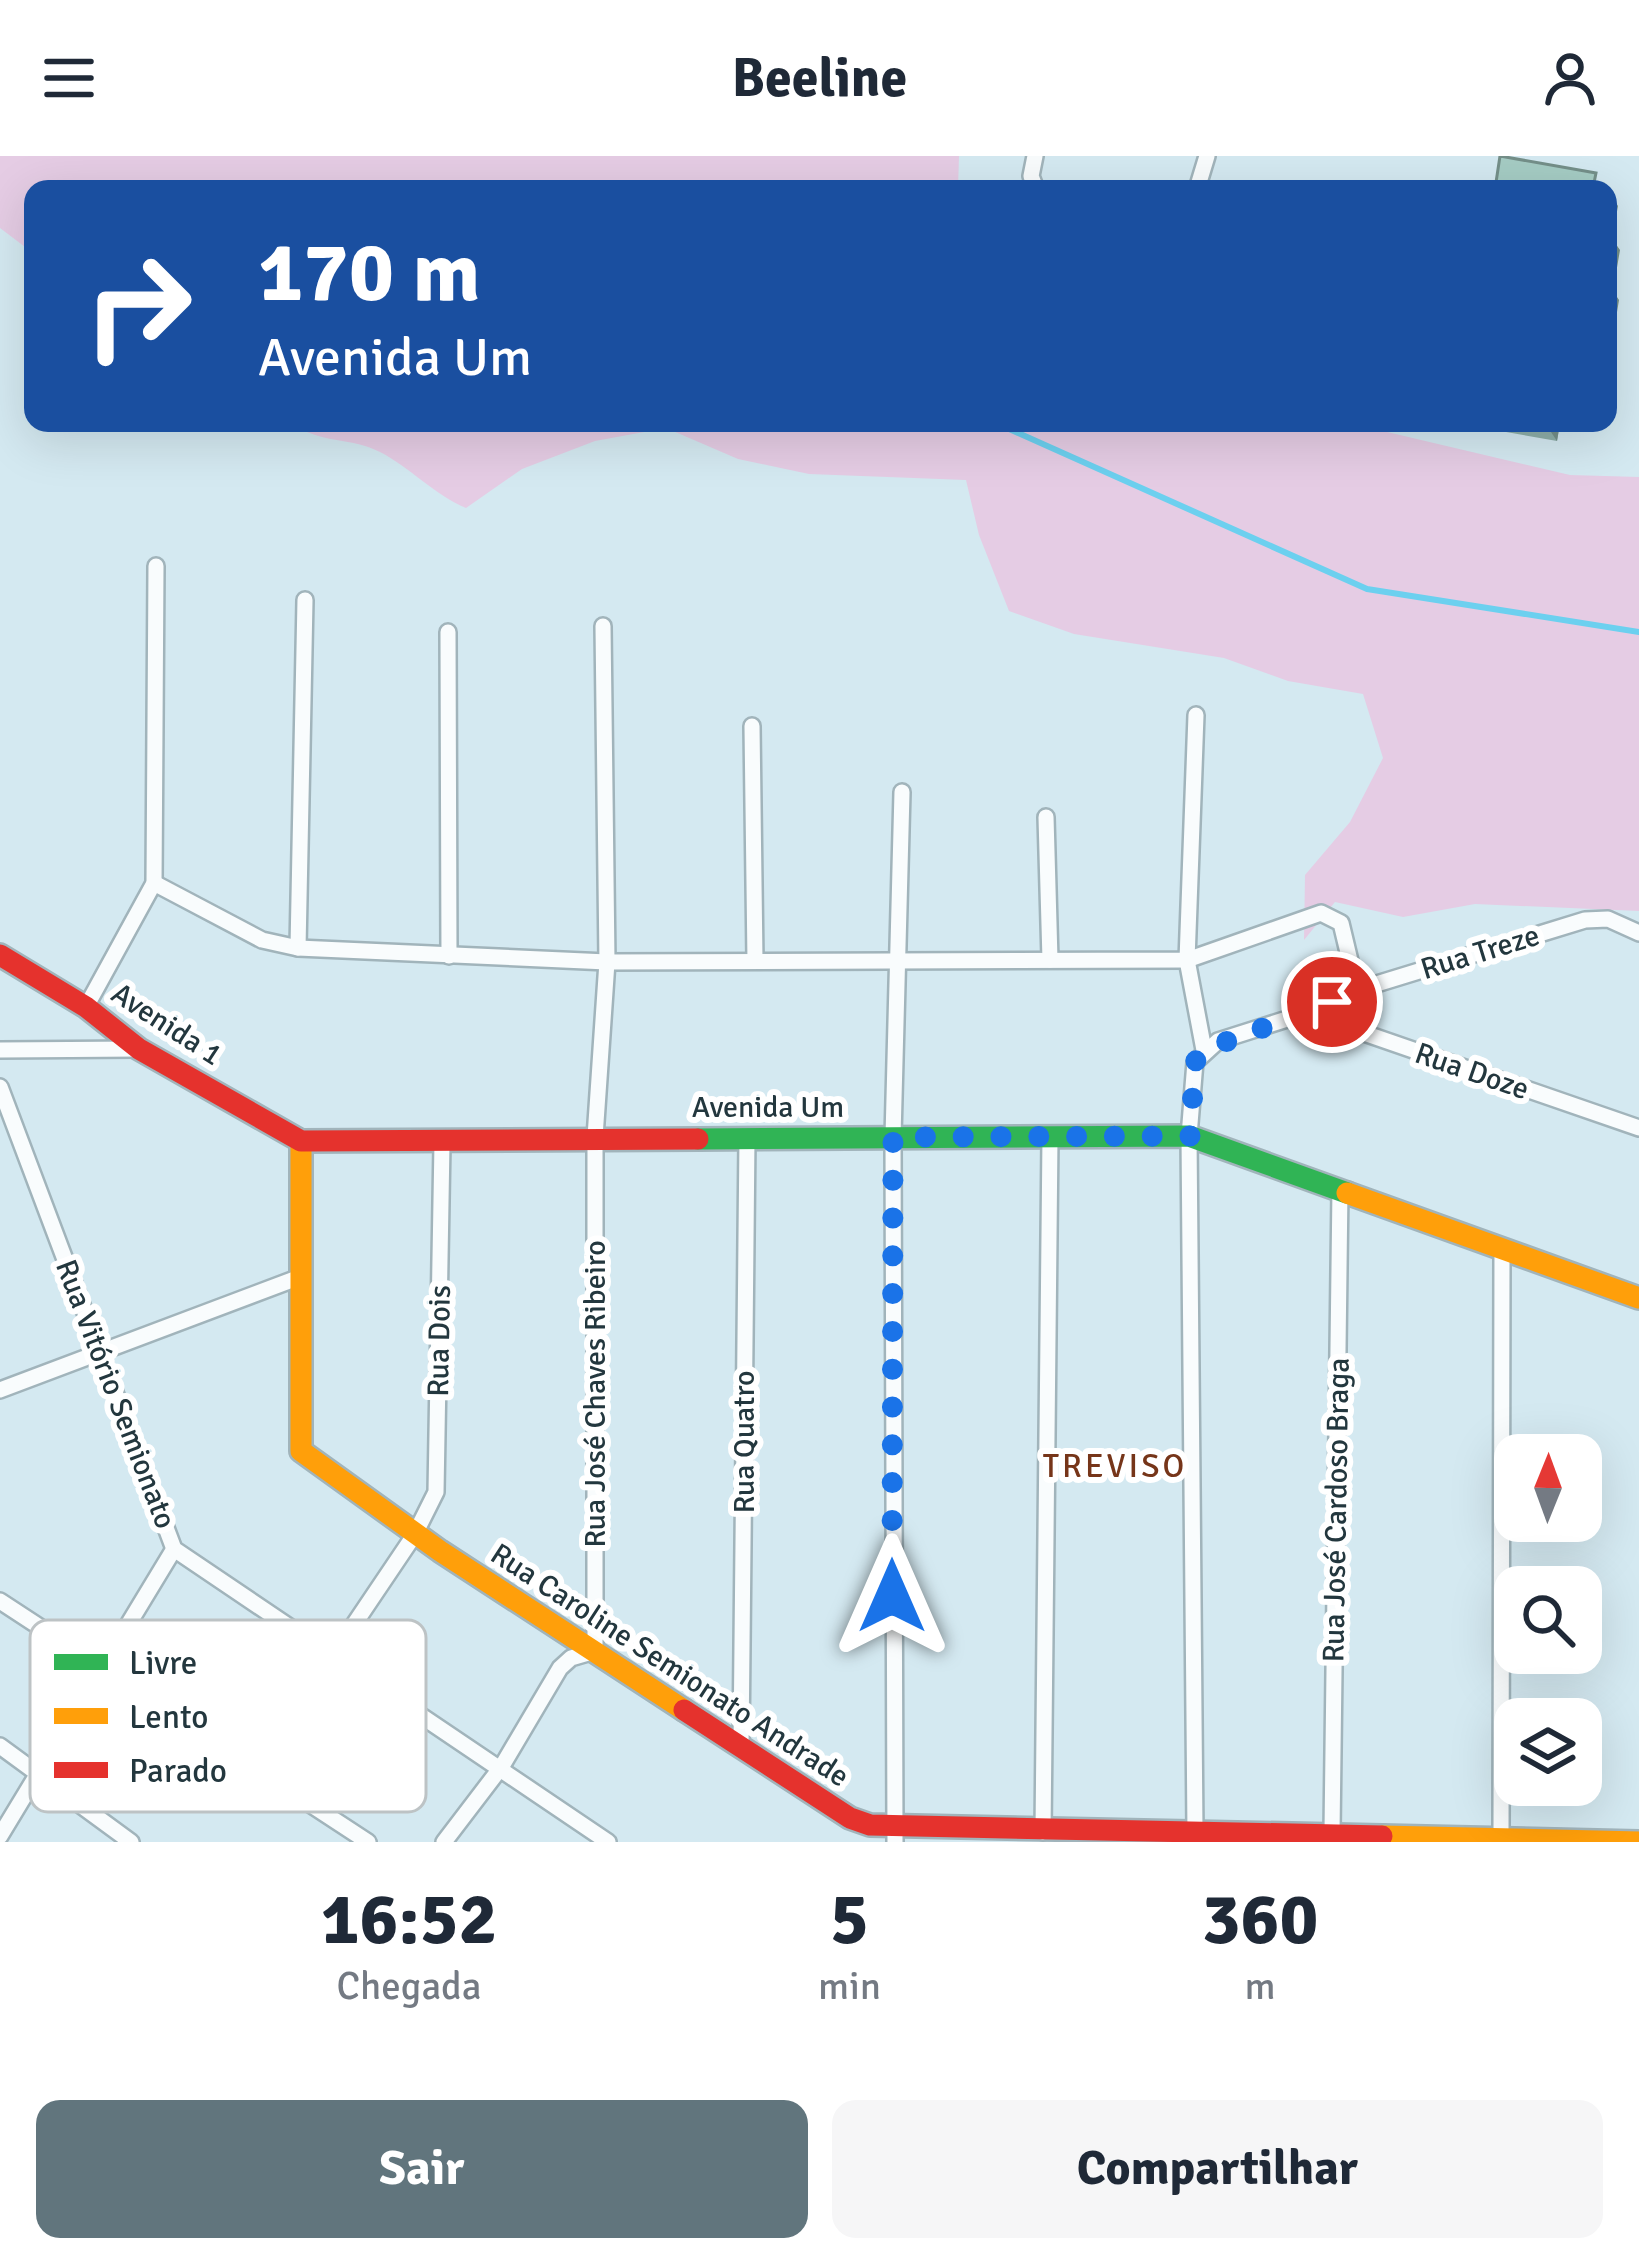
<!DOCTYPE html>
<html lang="pt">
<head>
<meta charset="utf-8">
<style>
	:root { --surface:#fff; --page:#f6f6f7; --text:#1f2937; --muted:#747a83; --accent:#61757d }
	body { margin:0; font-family:Signika,sans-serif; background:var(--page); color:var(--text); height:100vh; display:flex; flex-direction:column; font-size:45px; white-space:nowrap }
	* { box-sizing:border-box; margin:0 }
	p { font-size:39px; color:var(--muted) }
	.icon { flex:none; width:66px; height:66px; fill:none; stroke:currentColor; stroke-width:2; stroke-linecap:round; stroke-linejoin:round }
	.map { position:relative; height:1686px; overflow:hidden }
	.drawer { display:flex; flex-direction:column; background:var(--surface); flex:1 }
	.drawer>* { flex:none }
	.banner { position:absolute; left:24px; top:24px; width:1593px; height:252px; border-radius:24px; box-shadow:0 12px 48px #0002; background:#1a4fa0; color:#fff; overflow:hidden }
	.needle { width:78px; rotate:1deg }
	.controls { position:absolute; left:1494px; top:1278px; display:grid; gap:24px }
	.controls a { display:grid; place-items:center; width:108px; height:108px; border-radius:24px; background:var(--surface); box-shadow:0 12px 48px #0002; font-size:60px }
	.pin { position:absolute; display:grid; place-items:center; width:102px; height:102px; color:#fff; margin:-51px; border:6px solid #fff; border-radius:50%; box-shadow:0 3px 12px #0007 }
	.me { position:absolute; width:132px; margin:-66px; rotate:0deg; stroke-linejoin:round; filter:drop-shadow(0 0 9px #0008) }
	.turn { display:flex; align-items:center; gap:42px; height:252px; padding:0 36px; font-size:54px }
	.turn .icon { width:156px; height:156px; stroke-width:2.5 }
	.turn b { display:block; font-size:84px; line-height:102px }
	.eta { display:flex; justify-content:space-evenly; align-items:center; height:204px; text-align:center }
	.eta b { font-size:72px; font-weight:800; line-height:84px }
	.primary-button { display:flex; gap:24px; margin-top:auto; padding:24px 36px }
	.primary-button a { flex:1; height:138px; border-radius:24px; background:var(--accent); color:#fff; font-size:48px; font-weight:800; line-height:138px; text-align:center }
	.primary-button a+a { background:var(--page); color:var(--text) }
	header { display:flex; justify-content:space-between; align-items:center; height:156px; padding:0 36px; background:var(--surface); font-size:54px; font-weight:800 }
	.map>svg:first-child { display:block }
	.green { fill:#e5cce4 }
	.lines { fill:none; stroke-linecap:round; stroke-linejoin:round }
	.stream { stroke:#6cd0ef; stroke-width:6 }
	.street-casing { stroke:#a1b4bb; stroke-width:20 }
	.fast-casing { stroke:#a1b4bb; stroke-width:26 }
	.slow-casing { stroke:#a1b4bb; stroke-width:26 }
	.jam-casing { stroke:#a1b4bb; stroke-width:26 }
	.street { stroke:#f9fcfd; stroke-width:15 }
	.fast { stroke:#30b455; stroke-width:21 }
	.slow { stroke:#ff9f0a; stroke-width:21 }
	.jam { stroke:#e5322d; stroke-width:21 }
	.wall { fill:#8eafa9 }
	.shaded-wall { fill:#748f89 }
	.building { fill:#a5ccc4; stroke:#748f89; stroke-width:3 }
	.route { stroke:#1a73e8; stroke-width:21; stroke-dasharray:0 37.8 }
	.labels { text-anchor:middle; stroke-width:12; stroke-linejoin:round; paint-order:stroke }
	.street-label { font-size:30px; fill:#23373e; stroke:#fff }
	.neighbourhood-label { font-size:33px; letter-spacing:3px; fill:#763519; stroke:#fff }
	.key { fill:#fff; stroke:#bdc3c5; stroke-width:3 }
	.key-label { font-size:33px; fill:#23373e }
</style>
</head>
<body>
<header><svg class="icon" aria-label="menu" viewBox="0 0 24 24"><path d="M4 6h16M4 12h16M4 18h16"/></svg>Beeline<svg class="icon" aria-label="person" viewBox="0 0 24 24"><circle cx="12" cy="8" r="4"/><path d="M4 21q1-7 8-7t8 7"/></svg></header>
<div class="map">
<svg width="1639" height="1686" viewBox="0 0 1639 1686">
	<rect width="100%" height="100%" fill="#d4e9f1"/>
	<g class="green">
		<polygon points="0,0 959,0 958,33 33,33 33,97 0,72"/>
		<path d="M292,267H1349L1570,319L1639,321V755L1475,748L1403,761L1335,746L1304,784L1305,719L1350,666L1383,602L1363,538L1288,525L1224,502L1074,478L1009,455L979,379L966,324L809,318L738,303L666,272L595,285L522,313L466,352C433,338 411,312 380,296C351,281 319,288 292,267Z"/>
	</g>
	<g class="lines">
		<polyline class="stream" points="996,267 1367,433 1639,476"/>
		<defs>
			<g id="street">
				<polyline points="1035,0 1031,20 1036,33"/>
				<polyline points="1197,33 1207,0"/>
				<polyline points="448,476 449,800"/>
				<polyline points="1196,559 1187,804 1204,894"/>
				<polyline points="752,570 755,805"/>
				<polyline points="1046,661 1050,804"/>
				<polyline points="154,727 262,784 298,792 607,806 1187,804 1321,757 1341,767 1357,834"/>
				<polyline points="298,792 305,444"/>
				<polyline points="86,851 154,727 156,410"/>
				<polyline points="1306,857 1639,972"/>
				<polyline points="0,894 139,893"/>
				<polyline points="0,931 174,1393 608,1686"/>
				<polyline points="0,1234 300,1121"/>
				<polyline points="0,1445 368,1686"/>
				<polyline points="0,1590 131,1686"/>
				<polyline points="741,1591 747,981"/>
				<polyline points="258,1611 415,1378 436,1336 442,987"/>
				<polyline points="1043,1676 1050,981"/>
				<polyline points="1332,1676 1340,1032"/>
				<polyline points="1195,1677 1189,980 1195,906 1218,885 1306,857 1357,834 1585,764 1608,763 1639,777"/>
				<polyline points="0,1680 174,1393"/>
				<polyline points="1501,1682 1502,1092"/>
				<polyline points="444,1686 502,1610 560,1512 571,1502 595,1495 595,981 607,806 603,470"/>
				<polyline points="895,1686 893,981 902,636"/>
			</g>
			<polyline id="fast" points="698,983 1189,980 1347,1037"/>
			<g id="slow">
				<polyline points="301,985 301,1295 440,1395 684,1554"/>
				<polyline points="1347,1037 1639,1142"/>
				<polyline points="1382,1680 1639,1686"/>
			</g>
			<g id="jam">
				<polyline points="0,799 86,851 139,893 301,985 698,983"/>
				<polyline points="684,1554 850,1662 870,1669 1382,1680"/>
			</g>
		</defs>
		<use href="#street" class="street-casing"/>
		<use href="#fast" class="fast-casing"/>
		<use href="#slow" class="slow-casing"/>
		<use href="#jam" class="jam-casing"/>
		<use href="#street" class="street"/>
		<use href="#fast" class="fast"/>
		<use href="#slow" class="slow"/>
		<use href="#jam" class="jam"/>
	</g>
	<polygon class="wall" points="1470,267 1560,267 1557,285 1472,270"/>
	<g class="shaded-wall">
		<polygon points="1608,34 1618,50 1614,72 1608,63"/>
		<polygon points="1608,77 1620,94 1613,135 1619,144 1608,210"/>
		<polygon points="1545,267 1560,267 1557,285"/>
	</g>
	<polygon class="building" points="1500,0 1596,17 1594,27 1603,28 1602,33 1495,33"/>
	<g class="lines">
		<polyline class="route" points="892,1440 893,981 1190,980 1195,906 1204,894 1332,846"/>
	</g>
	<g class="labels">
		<g class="street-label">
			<text transform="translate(1480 796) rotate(-17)" y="10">Rua Treze</text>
			<text transform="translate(167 868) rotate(33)" y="10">Avenida 1</text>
			<text transform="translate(1472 915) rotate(19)" y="10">Rua Doze</text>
			<text x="768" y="961">Avenida Um</text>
			<text transform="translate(439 1185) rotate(-89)" y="10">Rua Dois</text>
			<text transform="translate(116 1238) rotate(69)" y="10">Rua Vitório Semionato</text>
			<text transform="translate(595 1238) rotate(-90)" y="10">Rua José Chaves Ribeiro</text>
			<text transform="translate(744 1286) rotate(-90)" y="10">Rua Quatro</text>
			<text transform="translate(1336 1354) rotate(-89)" y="10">Rua José Cardoso Braga</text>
			<text transform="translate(670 1509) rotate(33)" y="10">Rua Caroline Semionato Andrade</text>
		</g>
		<g class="neighbourhood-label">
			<text x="1115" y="1321">TREVISO</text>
		</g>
	</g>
	<rect x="30" y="1464" width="396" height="192" rx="18" class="key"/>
	<rect x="54" y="1498" width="54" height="16" fill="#30b455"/>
	<rect x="54" y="1552" width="54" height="16" fill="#ff9f0a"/>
	<rect x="54" y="1606" width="54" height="16" fill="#e5322d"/>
	<g class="key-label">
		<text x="129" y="1518">Livre</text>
		<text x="129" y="1572">Lento</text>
		<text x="129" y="1626">Parado</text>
	</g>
</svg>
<div class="controls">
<a><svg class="needle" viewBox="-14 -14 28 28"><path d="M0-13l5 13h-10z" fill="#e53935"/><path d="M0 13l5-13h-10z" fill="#747a83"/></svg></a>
<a><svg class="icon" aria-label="search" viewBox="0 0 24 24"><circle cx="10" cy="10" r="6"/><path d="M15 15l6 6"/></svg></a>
<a><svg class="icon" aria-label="layers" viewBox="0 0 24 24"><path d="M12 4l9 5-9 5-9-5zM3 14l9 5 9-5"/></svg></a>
</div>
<div class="pin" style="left:1332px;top:846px;background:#d93025"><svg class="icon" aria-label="arrive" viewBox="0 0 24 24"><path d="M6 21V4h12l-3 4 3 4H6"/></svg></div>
<svg class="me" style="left:892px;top:1440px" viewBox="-20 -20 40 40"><path d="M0-17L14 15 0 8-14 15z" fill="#1a73e8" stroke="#fff" stroke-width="4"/></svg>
<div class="banner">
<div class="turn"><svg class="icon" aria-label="right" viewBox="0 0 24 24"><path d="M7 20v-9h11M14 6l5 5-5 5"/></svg><div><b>170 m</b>Avenida Um</div></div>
</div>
</div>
<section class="drawer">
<div class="eta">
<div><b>16:52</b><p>Chegada</p></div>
<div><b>5</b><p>min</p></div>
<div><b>360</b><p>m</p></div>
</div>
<div class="primary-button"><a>Sair</a><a>Compartilhar</a></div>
</section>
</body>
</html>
